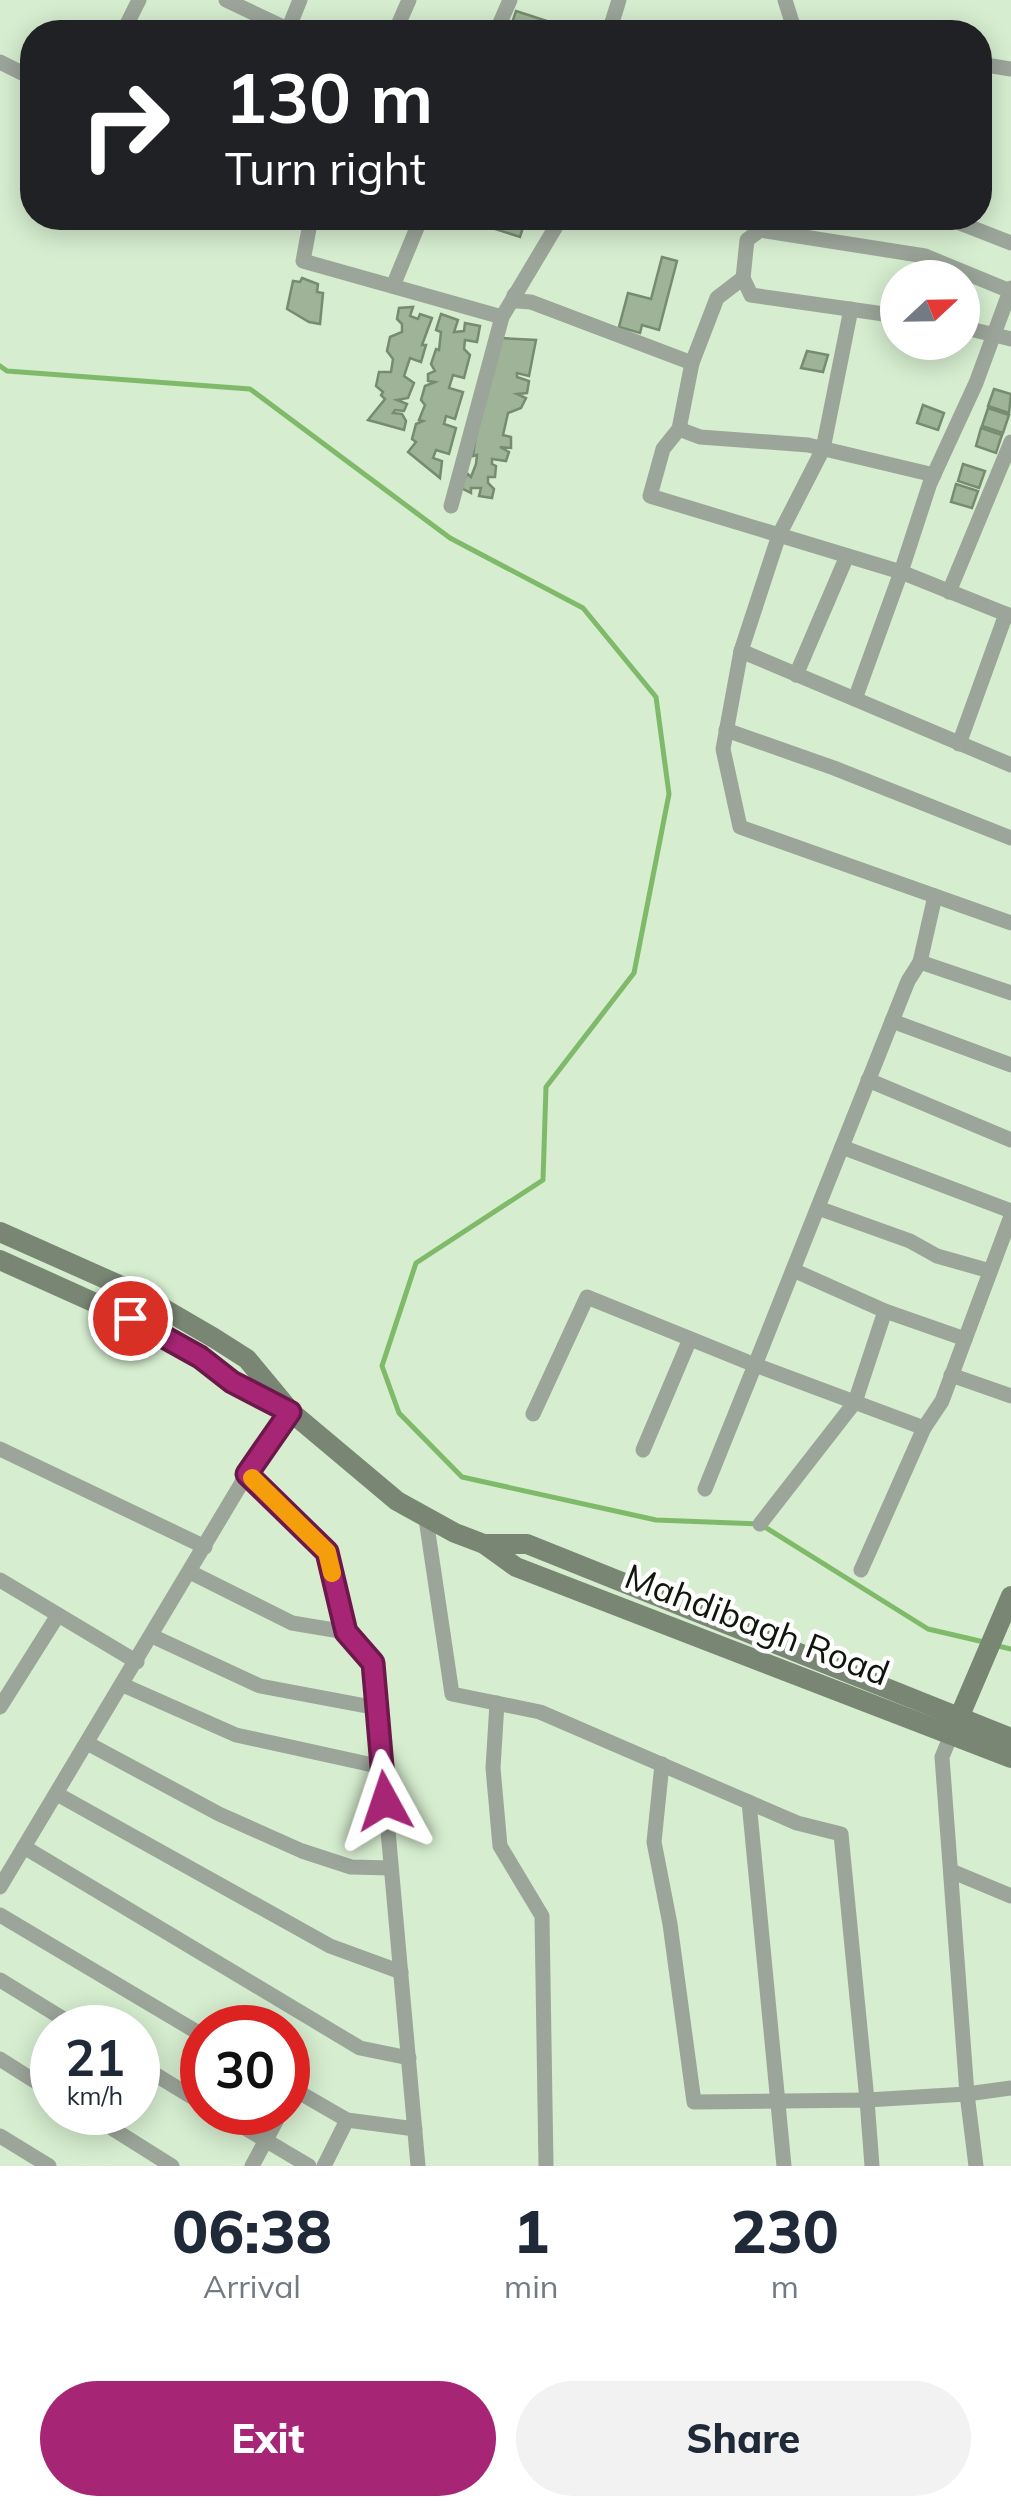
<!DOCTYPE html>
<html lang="en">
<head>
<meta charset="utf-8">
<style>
	:root { --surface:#fff; --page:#f2f2f3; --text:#1f2937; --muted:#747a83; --accent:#a62574 }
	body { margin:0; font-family:Mulish,sans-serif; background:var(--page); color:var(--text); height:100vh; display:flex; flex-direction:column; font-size:38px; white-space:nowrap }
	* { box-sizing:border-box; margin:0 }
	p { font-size:32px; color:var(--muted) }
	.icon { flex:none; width:55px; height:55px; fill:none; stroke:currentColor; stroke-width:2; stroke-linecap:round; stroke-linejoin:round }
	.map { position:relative; height:2166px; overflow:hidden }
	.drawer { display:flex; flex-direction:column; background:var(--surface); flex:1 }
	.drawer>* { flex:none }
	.guide { position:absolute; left:20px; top:20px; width:972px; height:210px; border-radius:40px; box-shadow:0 5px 25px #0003; background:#202124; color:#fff; overflow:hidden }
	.needle { width:65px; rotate:68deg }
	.fabs { position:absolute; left:880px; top:260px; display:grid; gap:20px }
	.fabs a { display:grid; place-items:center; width:100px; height:100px; border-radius:50%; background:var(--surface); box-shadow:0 5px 25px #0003; font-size:50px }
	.speed { position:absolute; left:30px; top:2005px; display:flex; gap:20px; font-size:50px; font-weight:700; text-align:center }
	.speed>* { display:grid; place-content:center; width:130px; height:130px; border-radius:50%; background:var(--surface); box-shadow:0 5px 25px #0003; line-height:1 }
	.speed small { font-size:25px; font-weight:400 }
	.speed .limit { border:15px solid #d22; background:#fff; color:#111 }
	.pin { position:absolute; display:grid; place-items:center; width:85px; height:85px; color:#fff; margin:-42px; border:5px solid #fff; border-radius:50%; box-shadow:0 2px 10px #0007 }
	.me { position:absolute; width:110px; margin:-55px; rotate:355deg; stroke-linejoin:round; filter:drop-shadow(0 0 8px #0008) }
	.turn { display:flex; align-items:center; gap:35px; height:210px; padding:0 40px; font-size:45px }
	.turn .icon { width:130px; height:130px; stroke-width:2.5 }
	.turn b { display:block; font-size:70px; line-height:85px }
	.eta { display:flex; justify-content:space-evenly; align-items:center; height:170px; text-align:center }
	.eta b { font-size:60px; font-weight:800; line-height:70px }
	.cta { display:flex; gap:20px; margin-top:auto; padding:20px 40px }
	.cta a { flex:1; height:115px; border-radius:60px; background:var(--accent); color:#fff; font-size:40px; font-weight:800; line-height:115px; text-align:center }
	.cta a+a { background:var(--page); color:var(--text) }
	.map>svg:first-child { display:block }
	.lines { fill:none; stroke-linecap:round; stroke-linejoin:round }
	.stream { stroke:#7eba6a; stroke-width:5 }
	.building { fill:#9eb397; stroke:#768b70; stroke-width:2.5 }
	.street { stroke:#9ca599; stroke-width:15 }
	.secondary { stroke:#798674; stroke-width:20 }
	.route-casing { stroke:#6c184b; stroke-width:25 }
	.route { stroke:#a62574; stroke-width:18 }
	.slow { stroke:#f59e0b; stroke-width:18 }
	.labels { text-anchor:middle; stroke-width:9; stroke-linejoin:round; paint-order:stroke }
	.street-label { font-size:35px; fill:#0f160c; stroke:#fff }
</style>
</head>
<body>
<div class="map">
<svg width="1011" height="2166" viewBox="0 0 1011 2166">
	<rect width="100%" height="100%" fill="#d6edcf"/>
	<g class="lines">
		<g class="stream">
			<polyline points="0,366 7,371 250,389 450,538 583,608 656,697 669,794 634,973 546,1087 543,1180 416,1263 382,1366 399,1413 462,1477 656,1520 760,1524 928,1629 984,1642"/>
			<polyline points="994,1645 1011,1649"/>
		</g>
	</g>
	<g class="building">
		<polygon points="516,11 547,21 543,32 510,29"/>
		<polygon points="461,218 526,218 520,237"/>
		<polygon points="662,257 677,261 659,330 642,325 640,333 619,327 628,293 651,299"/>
		<polygon points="302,278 318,284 317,292 323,293 320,324 309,322 287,309 293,281 300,282"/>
		<polygon points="413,307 410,316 418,319 420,314 432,318 422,345 426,345 421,362 410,358 404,376 414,383 408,398 397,400 407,404 404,411 395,410 393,413 402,414 406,421 404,430 368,420 385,399 381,395 383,392 376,386 379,372 391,372 393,359 387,351 390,337 402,332 402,324 397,319 399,308"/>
		<polygon points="441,314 458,320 454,332 464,331 465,323 480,326 477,342 465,340 464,349 470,355 464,378 453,375 449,388 463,392 455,419 446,416 444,424 456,428 449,454 436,450 433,458 442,461 440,478 408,452 416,442 412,439 416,424 423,421 419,420 425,405 421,400 425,386 435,382 428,381 428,374 435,371 431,364 436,349 439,350 441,332 436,330"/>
		<polygon points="501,338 536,340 529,376 517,373 517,377 529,381 527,393 517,394 526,398 521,408 508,413 503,435 511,437 511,448 500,447 509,452 506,461 492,459 492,464 496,466 495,477 488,477 488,483 494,489 492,498 479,496 481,488 471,488 471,493 463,489 462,481 468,474 471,477 476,464 477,455 473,456 477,427"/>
		<polygon points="807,351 828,355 823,372 801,368"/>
		<polygon points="994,389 1011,394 1009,413 988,406"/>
		<polygon points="923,405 944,413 938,430 917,423"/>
		<polygon points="988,408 1009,415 1003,433 982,426"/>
		<polygon points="981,428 1002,435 996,453 976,446"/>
		<polygon points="963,464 985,471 979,488 958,481"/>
		<polygon points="956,484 978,491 972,508 951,502"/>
	</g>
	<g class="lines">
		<g class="street">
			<polyline points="226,0 294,32"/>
			<polyline points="785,0 795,32"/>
			<polyline points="123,32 139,0"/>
			<polyline points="287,32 300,0"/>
			<polyline points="395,32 409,0"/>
			<polyline points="496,32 510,0"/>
			<polyline points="609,32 619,0"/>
			<polyline points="0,62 32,78"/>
			<polyline points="980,64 1011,69"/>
			<polyline points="311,218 303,261 502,317"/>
			<polyline points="947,218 1011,243"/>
			<polyline points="743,278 717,298 692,363 679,429 663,449 650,496 901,572 855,699"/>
			<polyline points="393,286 421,218"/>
			<polyline points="1011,288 976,383 930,483 901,572 1011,616"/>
			<polyline points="514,295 517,301 531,302 692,363"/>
			<polyline points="851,309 823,449 779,535 741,651 1011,765"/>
			<polyline points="898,316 751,295 743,278 747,240 760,230 925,256 1010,291"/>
			<polyline points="962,327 1011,339"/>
			<polyline points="679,429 700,437 808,445 934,475"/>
			<polyline points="451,506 502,317 561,218"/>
			<polyline points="949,592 1011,442"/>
			<polyline points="741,651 723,749 740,827 1011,923"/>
			<polyline points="796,675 847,556"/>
			<polyline points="726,730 834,768 1011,838"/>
			<polyline points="959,744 1006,614"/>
			<polyline points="920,962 935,896"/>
			<polyline points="1011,993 920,962 908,981 755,1365 924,1428 942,1401 1011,1216"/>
			<polyline points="892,1021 1011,1065"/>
			<polyline points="868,1080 1011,1140"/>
			<polyline points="842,1147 1011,1211"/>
			<polyline points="818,1208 910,1241 937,1256 990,1271"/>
			<polyline points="793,1270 885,1311 965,1339"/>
			<polyline points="951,1375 1011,1396"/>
			<polyline points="533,1414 587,1297 755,1365 705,1489"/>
			<polyline points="0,1449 205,1547"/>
			<polyline points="643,1450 690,1339"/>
			<polyline points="247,1474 327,1552 346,1632 373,1663 418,2166"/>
			<polyline points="426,1519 452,1694 540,1712 797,1823 841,1834 867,2100 967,2094 1011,2088"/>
			<polyline points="760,1524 855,1402 885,1311"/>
			<polyline points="861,1570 924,1428"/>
			<polyline points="190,1572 292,1623 346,1632"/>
			<polyline points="0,1580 137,1662"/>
			<polyline points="152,1636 260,1686 377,1708"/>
			<polyline points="123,1685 236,1735 382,1767"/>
			<polyline points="497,1703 493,1768 500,1846 542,1916 546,2166"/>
			<polyline points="0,1707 58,1615"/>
			<polyline points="951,1735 942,1757 967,2094 976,2166"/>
			<polyline points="87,1743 219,1814 302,1851 351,1867 391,1868"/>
			<polyline points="662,1764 654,1842 670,1924 694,2102 867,2100 872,2166"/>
			<polyline points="57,1794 330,1946 401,1972"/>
			<polyline points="749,1802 784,2166"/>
			<polyline points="24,1847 360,2048 409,2058"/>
			<polyline points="951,1871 1011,1896"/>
			<polyline points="0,1887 247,1474 291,1412"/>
			<polyline points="0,1915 202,2035"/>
			<polyline points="0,1980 78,2028"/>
			<polyline points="0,2059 52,2092"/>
			<polyline points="138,2064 202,2103"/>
			<polyline points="288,2086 347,2120 415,2129"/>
			<polyline points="86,2112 172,2166"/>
			<polyline points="218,2112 309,2166"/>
			<polyline points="0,2136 49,2166"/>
			<polyline points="252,2166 281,2112"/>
			<polyline points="324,2166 347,2120"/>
		</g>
		<g class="secondary">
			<polyline points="0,1232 135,1292 214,1338 247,1359 291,1412 397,1501 455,1533 484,1544 516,1567 1011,1758"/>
			<polyline points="0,1260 153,1329 200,1357 232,1382 284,1409"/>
			<polyline points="484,1544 527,1544 1011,1738"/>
			<polyline points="955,1727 1011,1596"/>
		</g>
	</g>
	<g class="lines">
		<defs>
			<polyline id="route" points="130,1318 200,1357 232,1382 290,1412 247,1474 327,1552 346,1632 373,1663 385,1801"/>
		</defs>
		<use href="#route" class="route-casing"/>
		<use href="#route" class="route"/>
		<polyline class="slow" points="252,1478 327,1552 332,1573"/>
	</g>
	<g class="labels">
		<g class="street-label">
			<text transform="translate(757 1625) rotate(21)" y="12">Mahdibagh Road</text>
		</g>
	</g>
</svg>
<div class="fabs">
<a><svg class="needle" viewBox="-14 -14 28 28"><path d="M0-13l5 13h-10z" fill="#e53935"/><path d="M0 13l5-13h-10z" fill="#747a83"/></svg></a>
</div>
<div class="speed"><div>21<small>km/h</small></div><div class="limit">30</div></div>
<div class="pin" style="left:130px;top:1318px;background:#d93025"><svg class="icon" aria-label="arrive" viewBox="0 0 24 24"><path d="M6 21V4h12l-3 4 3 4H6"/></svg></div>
<svg class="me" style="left:385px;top:1801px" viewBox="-20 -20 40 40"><path d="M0-17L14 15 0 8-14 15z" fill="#a62574" stroke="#fff" stroke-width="4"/></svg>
<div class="guide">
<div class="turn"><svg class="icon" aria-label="right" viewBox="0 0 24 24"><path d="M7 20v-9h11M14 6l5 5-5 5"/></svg><div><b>130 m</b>Turn right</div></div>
</div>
</div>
<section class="drawer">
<div class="eta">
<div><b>06:38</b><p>Arrival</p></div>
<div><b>1</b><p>min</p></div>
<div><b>230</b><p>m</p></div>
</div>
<div class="cta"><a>Exit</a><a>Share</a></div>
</section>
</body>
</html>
